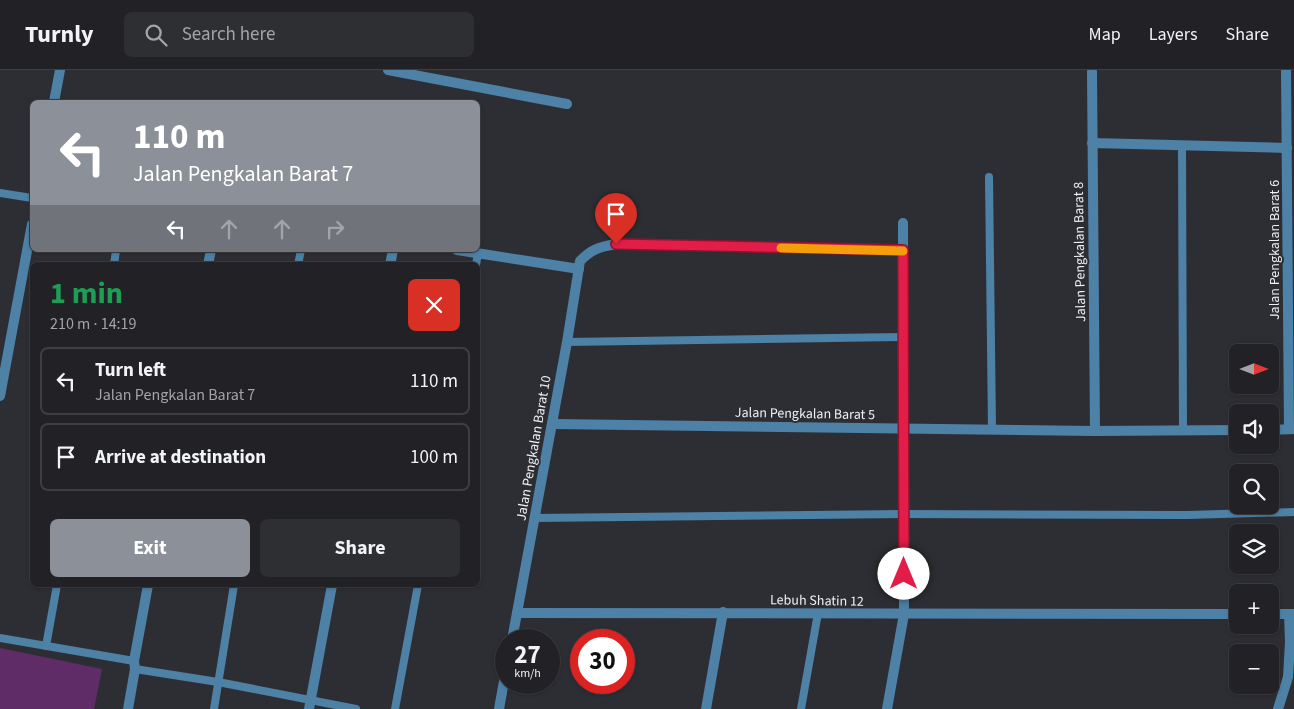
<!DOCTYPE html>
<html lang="en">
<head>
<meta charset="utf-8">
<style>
	:root { --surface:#222226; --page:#2e2f32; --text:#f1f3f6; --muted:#a2a4a7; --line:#3f3f43; --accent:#8c9099 }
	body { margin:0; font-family:"Source Sans 3",sans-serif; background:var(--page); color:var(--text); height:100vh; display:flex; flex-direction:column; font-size:19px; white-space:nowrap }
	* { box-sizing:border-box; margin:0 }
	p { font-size:16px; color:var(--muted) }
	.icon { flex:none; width:28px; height:28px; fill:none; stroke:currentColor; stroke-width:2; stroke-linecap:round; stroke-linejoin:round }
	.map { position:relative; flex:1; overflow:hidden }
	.details { position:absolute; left:30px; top:192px; width:450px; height:325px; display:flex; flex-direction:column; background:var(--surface); border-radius:8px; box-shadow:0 1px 4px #0004,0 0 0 1px var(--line) }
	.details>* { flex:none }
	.guide { position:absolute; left:30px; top:30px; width:450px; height:152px; border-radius:8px; box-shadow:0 1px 4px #0004,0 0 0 1px var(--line); background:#8c9099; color:#fff; overflow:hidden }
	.needle { width:32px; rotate:90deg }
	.controls { position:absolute; left:1229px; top:274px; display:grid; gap:10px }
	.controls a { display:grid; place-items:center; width:50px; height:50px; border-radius:8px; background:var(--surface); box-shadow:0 1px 4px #0004,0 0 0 1px var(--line); font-size:25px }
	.speed { position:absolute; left:495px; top:559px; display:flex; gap:10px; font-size:25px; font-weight:700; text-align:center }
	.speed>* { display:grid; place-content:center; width:65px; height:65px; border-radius:50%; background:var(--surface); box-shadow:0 1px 4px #0004,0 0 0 1px var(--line); line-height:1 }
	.speed small { font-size:12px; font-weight:400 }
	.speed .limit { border:8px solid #d22; background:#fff; color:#111 }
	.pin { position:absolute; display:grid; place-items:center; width:42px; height:42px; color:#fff; margin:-51px -21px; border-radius:50% 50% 50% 0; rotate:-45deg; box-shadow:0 0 5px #0007 }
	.pin .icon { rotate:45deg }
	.me { position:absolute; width:55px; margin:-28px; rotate:0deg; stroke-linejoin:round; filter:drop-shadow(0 0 4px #0008) }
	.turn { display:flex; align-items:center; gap:18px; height:105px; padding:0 20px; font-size:22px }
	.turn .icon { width:65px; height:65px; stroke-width:2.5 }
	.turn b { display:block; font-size:35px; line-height:42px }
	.lanes { display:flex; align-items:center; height:48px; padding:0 20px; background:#0003; justify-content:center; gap:25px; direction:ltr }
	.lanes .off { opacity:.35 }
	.round { display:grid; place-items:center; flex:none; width:52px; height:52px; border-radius:8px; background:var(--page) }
	.summary { display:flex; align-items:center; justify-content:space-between; height:85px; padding:0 20px }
	h1 { font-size:30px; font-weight:700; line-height:38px; color:#1e9e55 }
	.primary-button { display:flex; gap:10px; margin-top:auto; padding:10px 20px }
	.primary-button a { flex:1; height:58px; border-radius:8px; background:var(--accent); color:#fff; font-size:20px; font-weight:700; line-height:58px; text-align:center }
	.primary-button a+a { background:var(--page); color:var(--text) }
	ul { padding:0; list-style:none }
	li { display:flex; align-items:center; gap:15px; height:68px; margin:0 10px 8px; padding:0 10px; border:2px solid var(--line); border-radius:8px }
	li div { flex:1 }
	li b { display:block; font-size:19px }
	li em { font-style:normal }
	header { display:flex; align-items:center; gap:30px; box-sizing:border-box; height:70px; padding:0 25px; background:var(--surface); border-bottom:1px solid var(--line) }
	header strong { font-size:24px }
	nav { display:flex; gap:28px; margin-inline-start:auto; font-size:18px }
	.search { width:350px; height:45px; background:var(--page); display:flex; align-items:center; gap:12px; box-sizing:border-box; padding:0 18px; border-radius:8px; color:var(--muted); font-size:19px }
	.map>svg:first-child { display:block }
	.green { fill:#5f2c67 }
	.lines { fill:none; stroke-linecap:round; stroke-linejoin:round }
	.service { stroke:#4e81a6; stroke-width:8 }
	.minor { stroke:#4e81a6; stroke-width:10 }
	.route-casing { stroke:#92132f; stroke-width:12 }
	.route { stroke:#e11d48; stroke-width:9 }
	.slow { stroke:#f59e0b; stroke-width:9 }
	.labels { text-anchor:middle; stroke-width:4; stroke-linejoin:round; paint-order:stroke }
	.street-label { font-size:14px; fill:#eeeff2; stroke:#2d2e33 }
</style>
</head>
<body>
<header>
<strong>Turnly</strong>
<div class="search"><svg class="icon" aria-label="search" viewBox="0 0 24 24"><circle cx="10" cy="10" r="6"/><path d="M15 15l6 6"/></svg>Search here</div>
<nav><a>Map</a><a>Layers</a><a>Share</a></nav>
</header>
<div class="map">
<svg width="1294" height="639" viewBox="0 0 1294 639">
	<rect width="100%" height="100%" fill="#2d2e33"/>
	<polygon class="green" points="0,578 102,599 94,639 0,639"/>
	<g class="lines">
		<g class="service">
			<polyline points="1182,76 1183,360"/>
			<polyline points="989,107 992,359"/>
			<polyline points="0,123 32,128"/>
			<polyline points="114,195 116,180"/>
			<polyline points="298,195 301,180"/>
			<polyline points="476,195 478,183"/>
			<polyline points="567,272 903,267"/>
			<polyline points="534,448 904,444 1187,445 1294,442"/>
			<polyline points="0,568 134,591"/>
			<polyline points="46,576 57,515"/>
			<polyline points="135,599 218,612 356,639"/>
			<polyline points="214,639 234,515"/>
			<polyline points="395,639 418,515"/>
			<polyline points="801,639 818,543"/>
		</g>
		<g class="minor">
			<polyline points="388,0 567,34"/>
			<polyline points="1286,0 1289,359"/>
			<polyline points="1092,2 1095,361"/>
			<polyline points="54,32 60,0"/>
			<polyline points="1092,73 1287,78"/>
			<polyline points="457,180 579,199"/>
			<polyline points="208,195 211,180"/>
			<polyline points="390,195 393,180"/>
			<polyline points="0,326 32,154"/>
			<polyline points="552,354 1095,361 1238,360"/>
			<polyline points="1270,360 1294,359"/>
			<polyline points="517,543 1238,544"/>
			<polyline points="1270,544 1294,544"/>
			<path d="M512,570L567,272L580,191C592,179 599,177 616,174L903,180"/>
			<polyline points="128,639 135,599 134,591 148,515"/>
			<polyline points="309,639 332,515"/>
			<polyline points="499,639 506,600"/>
			<polyline points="706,639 723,542"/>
			<polyline points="887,639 904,544 903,153"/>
			<polyline points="1278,639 1288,607 1290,572 1289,544"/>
		</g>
	</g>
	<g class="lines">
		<defs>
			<polyline id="route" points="616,174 903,180 904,504"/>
		</defs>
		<use href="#route" class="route-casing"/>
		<use href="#route" class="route"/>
		<polyline class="slow" points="781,178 903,181"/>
	</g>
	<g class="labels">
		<g class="street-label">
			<text transform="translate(1274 180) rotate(-90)" y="5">Jalan Pengkalan Barat 6</text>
			<text transform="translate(1079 182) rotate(-91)" y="5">Jalan Pengkalan Barat 8</text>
			<text transform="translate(805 343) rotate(1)" y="5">Jalan Pengkalan Barat 5</text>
			<text transform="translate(533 378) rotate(-80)" y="5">Jalan Pengkalan Barat 10</text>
			<text transform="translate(817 530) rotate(1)" y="5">Lebuh Shatin 12</text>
		</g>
	</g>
</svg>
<div class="controls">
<a><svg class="needle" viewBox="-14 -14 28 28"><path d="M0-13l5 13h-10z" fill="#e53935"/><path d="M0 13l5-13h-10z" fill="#a2a4a7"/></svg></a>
<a><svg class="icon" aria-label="sound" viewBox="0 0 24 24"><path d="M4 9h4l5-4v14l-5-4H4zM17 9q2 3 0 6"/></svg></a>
<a><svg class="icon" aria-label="search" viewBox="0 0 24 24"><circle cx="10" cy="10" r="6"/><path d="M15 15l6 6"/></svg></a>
<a><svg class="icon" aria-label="layers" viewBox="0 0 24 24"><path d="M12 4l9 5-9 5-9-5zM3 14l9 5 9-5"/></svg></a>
<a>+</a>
<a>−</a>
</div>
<div class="speed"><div>27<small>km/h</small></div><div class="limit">30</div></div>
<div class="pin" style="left:616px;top:174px;background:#d93025"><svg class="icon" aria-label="arrive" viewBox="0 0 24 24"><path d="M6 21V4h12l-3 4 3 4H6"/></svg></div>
<svg class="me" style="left:904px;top:504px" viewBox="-20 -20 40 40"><circle r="19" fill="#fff"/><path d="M0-13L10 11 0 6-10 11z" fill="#e11d48"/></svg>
<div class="guide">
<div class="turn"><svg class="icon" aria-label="left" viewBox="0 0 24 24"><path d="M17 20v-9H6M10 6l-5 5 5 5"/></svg><div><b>110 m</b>Jalan Pengkalan Barat 7</div></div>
<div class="lanes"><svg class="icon" aria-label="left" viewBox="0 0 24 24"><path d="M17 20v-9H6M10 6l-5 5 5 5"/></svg><svg class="icon off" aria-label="ahead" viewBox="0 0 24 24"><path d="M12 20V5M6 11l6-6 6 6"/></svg><svg class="icon off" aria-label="ahead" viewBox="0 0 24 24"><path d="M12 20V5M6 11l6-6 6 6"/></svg><svg class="icon off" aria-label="right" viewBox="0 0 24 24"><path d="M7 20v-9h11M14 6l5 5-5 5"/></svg></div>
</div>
<section class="details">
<div class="summary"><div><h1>1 min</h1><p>210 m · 14:19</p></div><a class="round" style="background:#d93025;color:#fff"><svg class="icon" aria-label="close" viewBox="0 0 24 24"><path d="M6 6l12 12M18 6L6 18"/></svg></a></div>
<ul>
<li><svg class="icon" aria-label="left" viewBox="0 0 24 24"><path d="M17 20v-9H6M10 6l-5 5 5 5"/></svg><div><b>Turn left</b><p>Jalan Pengkalan Barat 7</p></div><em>110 m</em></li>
<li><svg class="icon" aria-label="arrive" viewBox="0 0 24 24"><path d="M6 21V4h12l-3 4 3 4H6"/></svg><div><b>Arrive at destination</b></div><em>100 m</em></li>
</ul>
<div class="primary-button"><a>Exit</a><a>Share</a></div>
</section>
</div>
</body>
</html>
